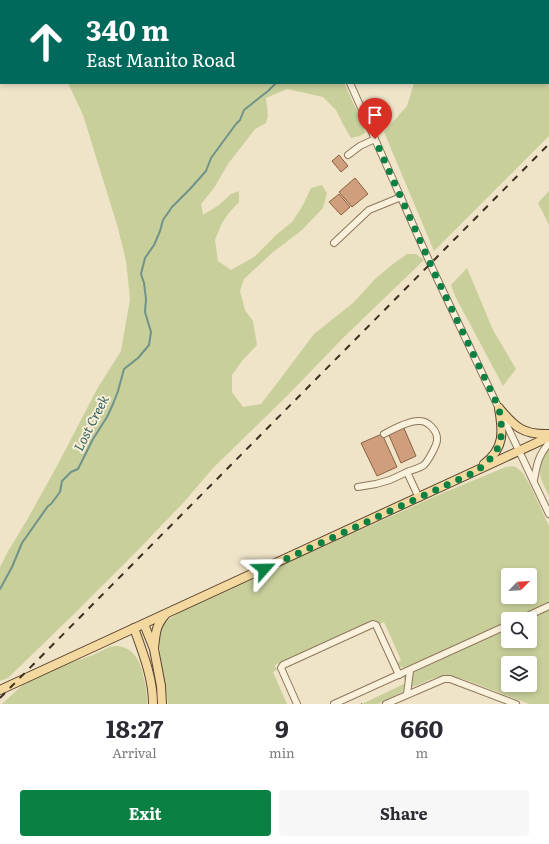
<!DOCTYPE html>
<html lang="en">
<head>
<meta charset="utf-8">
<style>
	:root { --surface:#fff; --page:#f7f7f7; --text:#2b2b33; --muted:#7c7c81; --accent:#0b8043 }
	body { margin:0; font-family:Literata,serif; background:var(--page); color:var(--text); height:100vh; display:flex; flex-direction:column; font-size:15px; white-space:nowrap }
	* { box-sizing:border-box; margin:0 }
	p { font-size:13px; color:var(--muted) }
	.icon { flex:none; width:22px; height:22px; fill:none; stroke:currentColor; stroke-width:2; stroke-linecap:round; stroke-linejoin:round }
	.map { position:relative; height:704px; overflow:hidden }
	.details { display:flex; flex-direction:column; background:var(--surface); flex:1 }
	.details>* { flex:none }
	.hud { position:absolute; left:0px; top:0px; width:549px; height:84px; box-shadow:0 2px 6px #0003; background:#00695c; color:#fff; overflow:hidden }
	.needle { width:26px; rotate:66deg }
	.tools { position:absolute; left:501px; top:568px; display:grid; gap:8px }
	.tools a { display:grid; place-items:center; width:36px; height:36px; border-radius:4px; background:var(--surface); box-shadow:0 2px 6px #0003; font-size:20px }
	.pin { position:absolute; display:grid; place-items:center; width:34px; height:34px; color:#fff; margin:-41px -17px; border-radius:50% 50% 50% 0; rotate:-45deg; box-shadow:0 0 4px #0007 }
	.pin .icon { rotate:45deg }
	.me { position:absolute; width:44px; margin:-22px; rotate:65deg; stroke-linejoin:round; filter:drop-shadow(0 0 3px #0008) }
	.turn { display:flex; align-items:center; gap:14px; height:84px; padding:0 20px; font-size:18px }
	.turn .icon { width:52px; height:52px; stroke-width:2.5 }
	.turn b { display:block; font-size:28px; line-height:34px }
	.eta { display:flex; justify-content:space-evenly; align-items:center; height:68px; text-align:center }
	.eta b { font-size:24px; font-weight:700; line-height:28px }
	.action { display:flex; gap:8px; margin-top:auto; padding:8px 20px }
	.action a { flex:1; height:46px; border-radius:4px; background:var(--accent); color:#fff; font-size:16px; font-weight:700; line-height:46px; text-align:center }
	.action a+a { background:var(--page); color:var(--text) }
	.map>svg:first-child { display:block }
	.green { fill:#c9cf9b; fill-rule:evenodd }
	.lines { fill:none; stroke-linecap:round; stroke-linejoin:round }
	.stream { stroke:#6f938a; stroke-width:2 }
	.building { fill:#cf9f7d; stroke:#8d5f41 }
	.minor-casing { stroke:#8d765c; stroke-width:8 }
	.major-casing { stroke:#5b4430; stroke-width:10 }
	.path { stroke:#8d765c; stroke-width:1; stroke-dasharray:3 2; stroke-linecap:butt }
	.minor { stroke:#faf1dc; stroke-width:6 }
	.major { stroke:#f3d9a0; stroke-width:8 }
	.rail { stroke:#3d2e20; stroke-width:2; stroke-dasharray:7 7; stroke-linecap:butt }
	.route { stroke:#0b8043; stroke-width:7; stroke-dasharray:0 12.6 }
	.labels { text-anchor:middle; stroke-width:4; stroke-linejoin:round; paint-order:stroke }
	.water-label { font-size:13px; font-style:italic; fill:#2f5d5a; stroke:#f7eed8 }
</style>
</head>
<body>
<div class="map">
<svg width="549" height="704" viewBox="0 0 549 704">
	<rect width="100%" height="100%" fill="#f0e4c8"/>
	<g class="green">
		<polygon points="549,5 549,136 434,251 384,132 407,106 414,83 548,83 548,6"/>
		<polygon points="68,83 344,83 363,124 365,133 360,136 351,138 344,126 336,110 323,97 287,89 266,98 268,116 266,123 255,129 228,164 214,188 201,204 203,215 219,205 231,194 239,191 239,202 228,214 221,225 215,240 218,261 231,270 254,257 277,234 292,222 303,205 311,188 322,185 327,193 323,208 302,230 272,253 244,279 240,291 245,310 253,321 257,345 242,361 232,375 232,392 243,407 261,404 278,382 314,334 353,303 375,279 393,264 407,254 416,254 424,260 344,337 286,397 213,468 184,502 137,551 74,614 8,678 0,681 0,567 7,553 27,520 58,464 97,389 121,351 130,299 126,261 118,228 83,115"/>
		<polygon points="549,191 549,225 538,203"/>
		<polygon points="467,268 493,330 516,369 503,386 455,296 451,285"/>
		<path d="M549,448V496C543,483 536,474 542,459C544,455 545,452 549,448Z"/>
		<path d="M512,466L516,467L523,473L531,487L549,526V603L513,619H508V621L411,666L406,668L400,667L397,663L401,660L384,622L378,625L376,620L275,665L277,670L273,672L287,704H168C167,686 154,641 162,627C168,618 180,612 189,607L445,492L506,467ZM508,575H530V597H508Z"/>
		<path d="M549,610V704H529L463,679L447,676L434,678L418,685L411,687L412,673L508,629V641H530V619H529ZM508,663H530V685H508Z"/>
		<path d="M116,646C135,647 141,663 144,679C146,687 147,696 147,704H2L28,680L47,671L93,655L109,647Z"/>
		<polygon points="407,675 405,689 402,692 378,704 362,704 406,683 403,677"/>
	</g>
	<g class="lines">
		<g class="stream">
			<polyline points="366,1 367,0"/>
			<polyline points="0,589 12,567 22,543 48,506 51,504 60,492 62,481 71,472 78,469 93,439 107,417 113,404 118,391 124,369 138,358 149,345 151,332 145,312 146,299 144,283 141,274 145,258 154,245 160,231 163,220 172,207 190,189 206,171 211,158 236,124 240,120 244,110 268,91 276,83"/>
		</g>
	</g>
	<g class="building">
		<polygon points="339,155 348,166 341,172 332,161"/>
		<polygon points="355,178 368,194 352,207 339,192"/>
		<polygon points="339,194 350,207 341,215 329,202"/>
		<polygon points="403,426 416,456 401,463 388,433"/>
		<polygon points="382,434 397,467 377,476 361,443"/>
	</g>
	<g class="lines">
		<defs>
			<g id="minor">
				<polyline points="313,0 314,1"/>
				<polyline points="350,83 434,272 549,514"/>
				<polyline points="348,155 360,146 375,139"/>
				<polyline points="334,243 369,210 401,197"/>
				<path d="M384,434C393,429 410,420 420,421C428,421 438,431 437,440C437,445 428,461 424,465C420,468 412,470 407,472L419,498"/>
				<path d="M534,480C537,464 538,456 549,443"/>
				<polyline points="358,487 376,484 390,480 407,472"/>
				<polyline points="521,619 549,606"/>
				<polyline points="407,694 410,671"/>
				<polyline points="297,704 281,668 283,665 373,624 376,625 399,675"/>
				<polyline points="334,704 508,625"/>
				<polyline points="386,704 444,679 450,679 516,704"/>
			</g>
			<g id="major">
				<path d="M499,408C515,427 523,435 549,434"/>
				<path d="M484,464C505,448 503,431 499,408"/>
				<polyline points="144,624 154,649 161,686 162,704"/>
				<path d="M134,628C143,653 153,678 153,704"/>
				<path d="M154,648C156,633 155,627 165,615"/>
				<polyline points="0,690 549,437"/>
			</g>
		</defs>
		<use href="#minor" class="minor-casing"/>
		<use href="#major" class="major-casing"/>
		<polyline class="path" points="361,704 362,703"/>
		<use href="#minor" class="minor"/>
		<use href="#major" class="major"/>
		<polyline class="rail" points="0,698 549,144"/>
	</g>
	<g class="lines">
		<path class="route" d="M264,569L475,472C480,468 486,464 490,459C505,443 502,427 499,408L434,272L375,139"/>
	</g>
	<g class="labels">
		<g class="water-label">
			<text transform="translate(91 423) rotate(-63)" y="5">Lost Creek</text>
		</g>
	</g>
</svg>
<div class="tools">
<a><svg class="needle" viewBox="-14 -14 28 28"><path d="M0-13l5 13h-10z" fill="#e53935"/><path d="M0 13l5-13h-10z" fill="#7c7c81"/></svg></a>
<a><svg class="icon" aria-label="search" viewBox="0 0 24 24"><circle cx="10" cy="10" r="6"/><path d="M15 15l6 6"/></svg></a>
<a><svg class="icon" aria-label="layers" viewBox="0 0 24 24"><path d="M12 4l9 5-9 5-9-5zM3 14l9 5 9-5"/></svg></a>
</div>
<div class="pin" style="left:375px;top:139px;background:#d93025"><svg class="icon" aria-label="arrive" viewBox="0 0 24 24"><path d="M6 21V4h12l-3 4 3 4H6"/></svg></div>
<svg class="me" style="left:264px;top:569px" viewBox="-20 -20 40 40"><path d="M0-17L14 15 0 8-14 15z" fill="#0b8043" stroke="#fff" stroke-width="4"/></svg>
<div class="hud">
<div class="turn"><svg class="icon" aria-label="ahead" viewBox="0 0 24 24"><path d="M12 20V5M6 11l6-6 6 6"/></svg><div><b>340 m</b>East Manito Road</div></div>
</div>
</div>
<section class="details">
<div class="eta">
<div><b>18:27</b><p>Arrival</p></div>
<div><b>9</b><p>min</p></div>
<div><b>660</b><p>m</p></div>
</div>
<div class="action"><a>Exit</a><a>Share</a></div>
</section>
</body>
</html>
